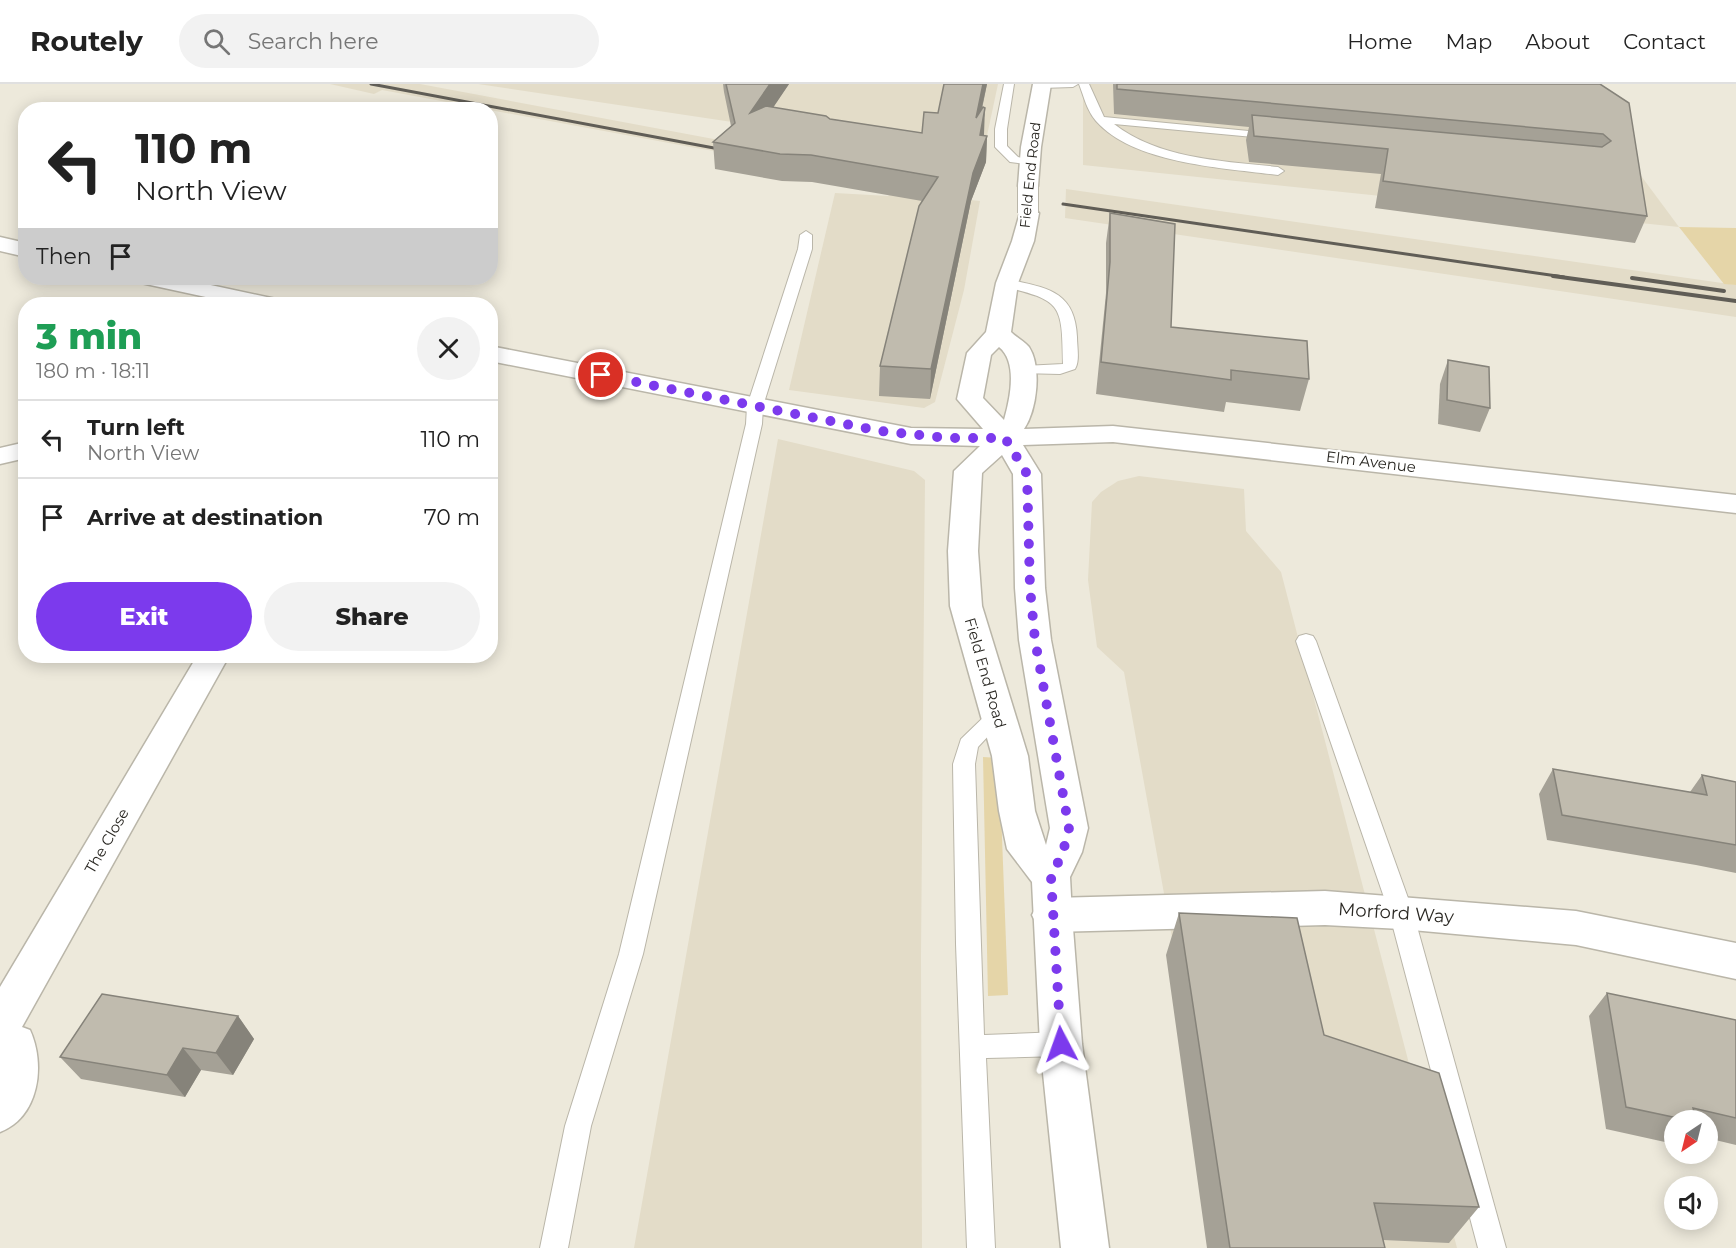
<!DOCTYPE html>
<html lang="en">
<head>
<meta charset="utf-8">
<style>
	:root { --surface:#fff; --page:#f2f2f2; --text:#222; --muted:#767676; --line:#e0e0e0; --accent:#7c3aed }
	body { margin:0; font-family:Montserrat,sans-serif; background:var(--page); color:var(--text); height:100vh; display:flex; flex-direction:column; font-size:22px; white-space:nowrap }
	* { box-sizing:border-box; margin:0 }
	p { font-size:20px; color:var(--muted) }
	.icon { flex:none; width:33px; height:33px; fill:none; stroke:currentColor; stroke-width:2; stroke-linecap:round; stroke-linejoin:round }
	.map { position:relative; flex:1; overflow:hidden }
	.details { position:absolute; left:18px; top:213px; width:480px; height:366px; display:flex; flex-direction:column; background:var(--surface); border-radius:24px; box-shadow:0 3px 15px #0003 }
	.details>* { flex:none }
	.banner { position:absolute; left:18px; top:18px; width:480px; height:183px; border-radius:24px; box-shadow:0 3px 15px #0003; background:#fff; color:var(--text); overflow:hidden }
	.needle { width:39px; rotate:215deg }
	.tools { position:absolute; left:1664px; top:1026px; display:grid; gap:12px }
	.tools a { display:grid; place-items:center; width:54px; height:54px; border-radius:50%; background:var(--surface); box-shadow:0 3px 15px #0003; font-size:30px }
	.pin { position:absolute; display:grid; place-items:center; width:51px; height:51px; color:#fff; margin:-26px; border:3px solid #fff; border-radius:50%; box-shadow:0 2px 6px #0007 }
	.me { position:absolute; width:66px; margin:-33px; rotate:356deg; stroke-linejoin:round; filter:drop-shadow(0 0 4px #0008) }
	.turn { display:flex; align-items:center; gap:21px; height:126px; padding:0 18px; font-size:27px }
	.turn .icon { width:78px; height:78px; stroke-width:2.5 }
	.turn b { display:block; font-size:42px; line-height:51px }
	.then { display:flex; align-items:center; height:57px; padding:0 18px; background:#0003; gap:12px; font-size:22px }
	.round { display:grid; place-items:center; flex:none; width:63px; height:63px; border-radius:32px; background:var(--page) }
	.summary { display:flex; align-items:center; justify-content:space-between; height:102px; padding:0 18px }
	h1 { font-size:36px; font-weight:800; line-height:45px; color:#1e9e55 }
	.action { display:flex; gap:12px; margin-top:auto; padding:12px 18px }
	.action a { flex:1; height:69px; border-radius:36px; background:var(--accent); color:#fff; font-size:24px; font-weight:800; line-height:69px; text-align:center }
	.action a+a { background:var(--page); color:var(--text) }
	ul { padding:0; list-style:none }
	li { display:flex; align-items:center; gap:18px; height:78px; padding:0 18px; border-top:2px solid var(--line) }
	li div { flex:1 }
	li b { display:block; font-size:22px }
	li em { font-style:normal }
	header { display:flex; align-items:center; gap:36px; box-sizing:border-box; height:84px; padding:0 30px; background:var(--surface); border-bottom:2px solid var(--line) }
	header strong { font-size:28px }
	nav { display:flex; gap:33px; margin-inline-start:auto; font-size:21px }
	.search { width:420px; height:54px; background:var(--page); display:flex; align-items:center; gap:15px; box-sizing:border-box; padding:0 21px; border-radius:33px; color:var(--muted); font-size:22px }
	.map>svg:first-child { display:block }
	.built { fill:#e3dcc8 }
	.green { fill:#e5d5a8 }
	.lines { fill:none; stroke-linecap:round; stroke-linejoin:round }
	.service-casing { stroke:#bab6a9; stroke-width:2 }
	.minor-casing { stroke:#bab6a9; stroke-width:3 }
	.tertiary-casing { stroke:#bab6a9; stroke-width:3 }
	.service { fill:#fff; fill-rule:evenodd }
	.minor { fill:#fff; fill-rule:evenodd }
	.tertiary { fill:#fff; fill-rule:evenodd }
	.rail-far1 { stroke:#605d56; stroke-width:3 }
	.rail { stroke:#605d56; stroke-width:4 }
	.tertiary-bridge-casing { stroke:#bab6a9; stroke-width:22; stroke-linecap:butt }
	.tertiary-bridge { stroke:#fff; stroke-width:20 }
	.wall { fill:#a5a196 }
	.shaded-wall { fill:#86837a }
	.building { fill:#c0bbae; stroke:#86837a; stroke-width:1.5 }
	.route { stroke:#7c3aed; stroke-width:10; stroke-dasharray:0 18 }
	.labels { text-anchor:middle; stroke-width:4.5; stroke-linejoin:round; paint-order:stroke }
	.far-street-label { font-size:14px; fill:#2a2823; stroke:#fff }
	.street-label { font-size:15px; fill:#2a2823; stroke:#fff }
	.near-street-label { font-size:18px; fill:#2a2823; stroke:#fff }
</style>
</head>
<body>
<header>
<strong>Routely</strong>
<div class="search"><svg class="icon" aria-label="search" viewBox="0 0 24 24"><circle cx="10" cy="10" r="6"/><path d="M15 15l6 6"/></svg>Search here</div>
<nav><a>Home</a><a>Map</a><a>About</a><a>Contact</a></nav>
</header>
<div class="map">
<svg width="1736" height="1164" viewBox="0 0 1736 1164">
	<rect width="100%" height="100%" fill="#ede9db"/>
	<g class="built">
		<polygon points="330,0 420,0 735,59 876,93 696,64 382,6 374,10"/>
		<polygon points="478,0 998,0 985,61 846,55"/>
		<polygon points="1083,0 1573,0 1679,143 1083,81"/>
		<polygon points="1066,105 1736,201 1736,233 1065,134"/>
		<polygon points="893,108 980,117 964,206 935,318 924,324 789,306 835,109 888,112"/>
		<polygon points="778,355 914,387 925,396 921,873 922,1164 634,1164"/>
		<polygon points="1139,392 1244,405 1246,447 1281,488 1457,1164 1228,1164 1124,588 1097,563 1088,496 1092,418 1101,408 1118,397"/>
	</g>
	<g class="green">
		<polygon points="1679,143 1736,144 1736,201 1724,200"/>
		<polygon points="983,673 999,674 1008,911 988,912"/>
	</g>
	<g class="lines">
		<defs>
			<g id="service">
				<polygon points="1004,0 1014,0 1007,45 1007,62 1018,73 1033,77 1033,81 1010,78 995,63 995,45"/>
				<polygon points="1036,0 1078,0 1073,3 1041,4"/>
				<path d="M1079,0H1089L1104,33L1279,50V54L1275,55L1114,40C1159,75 1223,77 1278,83L1284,87L1278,91C1224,84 1134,80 1096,37C1087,27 1084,13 1079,0Z"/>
				<polygon points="806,147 812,151 812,165 763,322 762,340 643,870 591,1042 568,1164 540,1164 565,1042 619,870 746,340 747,322 798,165 800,151"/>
				<path d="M1007,195C1046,204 1075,206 1077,253C1077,263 1080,277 1075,285L1060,290L1019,289L1017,286L1024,282L1063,280C1062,219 1062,217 1002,202L1000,199Z"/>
				<polygon points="1306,550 1313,552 1316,557 1413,828 1506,1164 1478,1164 1389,828 1296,557 1299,552"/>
				<polygon points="997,625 1004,627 1007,632 978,663 975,680 984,951 1061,948 1070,952 1074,960 1070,968 1061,972 986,974 995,1164 967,1164 956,860 953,680 961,655 990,627"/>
			</g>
			<g id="minor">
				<polygon points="26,358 26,374 0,380 0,364"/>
				<path d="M197,572H229L22,943L30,946C46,981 39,1033 0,1048V903Z"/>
				<polygon points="1325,807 1576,827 1736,859 1736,895 1576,861 1401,845 1325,841 1052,848 1038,843 1032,831 1038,819 1052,814"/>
			</g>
			<g id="tertiary">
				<polygon points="1033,0 1051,0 1041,63 1038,102 1035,106 1021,106 1018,102 1021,63"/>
				<path d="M1028,123L1035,125L1039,129L1034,157L1018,199L1011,248C1016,253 1024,257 1029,263C1042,283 1037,326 1024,345L1113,342L1736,411V429L1113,358L1023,361L1041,390L1045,504L1051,556L1088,744L1082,768L1070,793L1072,831L1082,960L1109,1164H1061L1040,960L1032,798L1007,765L999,727L992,672L950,522L948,467L954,387L980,362L911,360L490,277V262L911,344L983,345L957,315L967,269L986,248L996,199L1012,157L1021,125ZM999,263C1018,278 1010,315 1004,336L983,314L991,271ZM1002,371L1013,390L1015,504L1019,556L1050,744L1046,761L1035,727L1028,672L982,522L978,467L982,389Z"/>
				<polygon points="0,153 26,159 26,173 0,167"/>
				<polygon points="138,194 178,194 276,215 280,220 238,220 141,199"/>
			</g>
		</defs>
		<use href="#service" class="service-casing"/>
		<use href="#minor" class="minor-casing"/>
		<use href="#tertiary" class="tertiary-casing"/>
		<use href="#service" class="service"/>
		<use href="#minor" class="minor"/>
		<use href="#tertiary" class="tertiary"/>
		<g class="rail-far1">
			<polyline points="371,0 730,67"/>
			<polyline points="1063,120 1564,193"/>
		</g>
		<g class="rail">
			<polyline points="1553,192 1736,217"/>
			<polyline points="1632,194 1724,207"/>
		</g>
		<defs>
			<polyline id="tertiary-bridge" points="1028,102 1028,129"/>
		</defs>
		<use href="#tertiary-bridge" class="tertiary-bridge-casing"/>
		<use href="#tertiary-bridge" class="tertiary-bridge"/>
	</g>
	<g class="wall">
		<polygon points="723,0 789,0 773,23 830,35 922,49 938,29 944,0 987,0 982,25 984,51 987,52 986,78 971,117 930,315 879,312 880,282 922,117 812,98 782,97 715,85 713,58 731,42 724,8"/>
		<polygon points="1113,0 1600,0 1647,132 1635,159 1375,124 1381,90 1249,78 1246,56 1249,43 1114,30"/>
		<polygon points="1110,129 1171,243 1309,295 1300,327 1226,318 1224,328 1096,310 1106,209 1106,159"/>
		<polygon points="1448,276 1490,324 1480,348 1438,340 1440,300"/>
		<polygon points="1553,685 1690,708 1702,691 1736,698 1736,789 1696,781 1547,756 1539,710"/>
		<polygon points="1179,829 1324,951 1479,1123 1449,1159 1383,1156 1385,1164 1207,1164 1166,871"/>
		<polygon points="1607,909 1736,936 1736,1061 1707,1054 1707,1036 1674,1036 1674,1060 1606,1045 1589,932"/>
		<polygon points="238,932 254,955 233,991 201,986 185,1013 81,995 60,973"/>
	</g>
	<g class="shaded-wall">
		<polygon points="770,0 789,0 752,55 750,29"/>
		<polygon points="983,0 987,0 974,60 976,34"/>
		<polygon points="985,24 984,50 980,71 987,52 986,78 971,117 930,315 931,285"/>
		<polygon points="238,932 254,955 233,991 216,969"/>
		<polygon points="183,964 201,986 185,1013 167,991"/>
	</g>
	<g class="building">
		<polygon points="726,0 770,0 750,29 766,22 826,32 830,35 922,49 924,28 938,29 944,0 983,0 976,34 983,23 985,24 980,51 987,52 973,89 931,285 880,282 919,122 938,93 811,71 780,70 713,58 735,39"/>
		<polygon points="1117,0 1600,0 1629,19 1647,132 1383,97 1388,65 1254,52 1252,31 1602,63 1611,57 1603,50 1117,5"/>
		<polygon points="1110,129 1175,140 1171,243 1307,257 1309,295 1231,286 1231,296 1101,278 1110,178"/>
		<polygon points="1448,276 1489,283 1490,324 1447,316"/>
		<polygon points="1553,685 1707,711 1702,691 1736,698 1736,761 1562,731"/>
		<polygon points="1179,829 1297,834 1324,951 1439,989 1479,1123 1374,1119 1385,1164 1230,1164"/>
		<polygon points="1607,909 1736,936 1736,1034 1693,1024 1696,1036 1687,1036 1626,1023"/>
		<polygon points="102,910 238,932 216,969 183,964 167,991 60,973"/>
	</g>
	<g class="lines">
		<polyline class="route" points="601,291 880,347 948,354 1005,354 1027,390 1030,504 1035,556 1069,744 1063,768 1051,793 1061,960"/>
	</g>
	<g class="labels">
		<g class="far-street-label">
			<text transform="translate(1030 91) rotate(-84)" y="5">Field End Road</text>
		</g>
		<g class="street-label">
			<text transform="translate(1371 378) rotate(7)" y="5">Elm Avenue</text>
			<text transform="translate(985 589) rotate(74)" y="5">Field End Road</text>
			<text transform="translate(107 757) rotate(-60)" y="5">The Close</text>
		</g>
		<g class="near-street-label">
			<text transform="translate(1396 829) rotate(4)" y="6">Morford Way</text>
		</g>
	</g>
</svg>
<div class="tools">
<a><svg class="needle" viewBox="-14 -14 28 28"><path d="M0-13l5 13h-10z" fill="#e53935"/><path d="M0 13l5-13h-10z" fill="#767676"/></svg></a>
<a><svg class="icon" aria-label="sound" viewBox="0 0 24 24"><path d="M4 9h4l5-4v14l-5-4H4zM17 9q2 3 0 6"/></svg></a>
</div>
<div class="pin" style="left:601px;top:291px;background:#d93025"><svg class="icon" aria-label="arrive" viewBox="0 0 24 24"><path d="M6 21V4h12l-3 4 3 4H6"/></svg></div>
<svg class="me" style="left:1061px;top:960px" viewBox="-20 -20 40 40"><path d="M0-17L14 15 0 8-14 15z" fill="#7c3aed" stroke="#fff" stroke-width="4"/></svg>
<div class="banner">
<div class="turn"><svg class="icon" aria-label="left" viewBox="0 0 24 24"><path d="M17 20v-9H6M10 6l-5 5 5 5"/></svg><div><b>110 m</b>North View</div></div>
<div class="then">Then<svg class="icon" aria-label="arrive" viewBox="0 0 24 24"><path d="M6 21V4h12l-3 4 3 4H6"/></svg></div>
</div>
<section class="details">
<div class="summary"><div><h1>3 min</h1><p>180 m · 18:11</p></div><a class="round"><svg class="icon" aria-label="close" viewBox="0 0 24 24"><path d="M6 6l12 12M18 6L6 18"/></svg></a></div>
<ul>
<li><svg class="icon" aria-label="left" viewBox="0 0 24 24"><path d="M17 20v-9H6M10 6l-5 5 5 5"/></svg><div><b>Turn left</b><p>North View</p></div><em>110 m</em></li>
<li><svg class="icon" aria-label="arrive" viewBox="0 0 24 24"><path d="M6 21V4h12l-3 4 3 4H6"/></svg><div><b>Arrive at destination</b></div><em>70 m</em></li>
</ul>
<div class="action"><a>Exit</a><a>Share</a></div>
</section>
</div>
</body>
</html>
